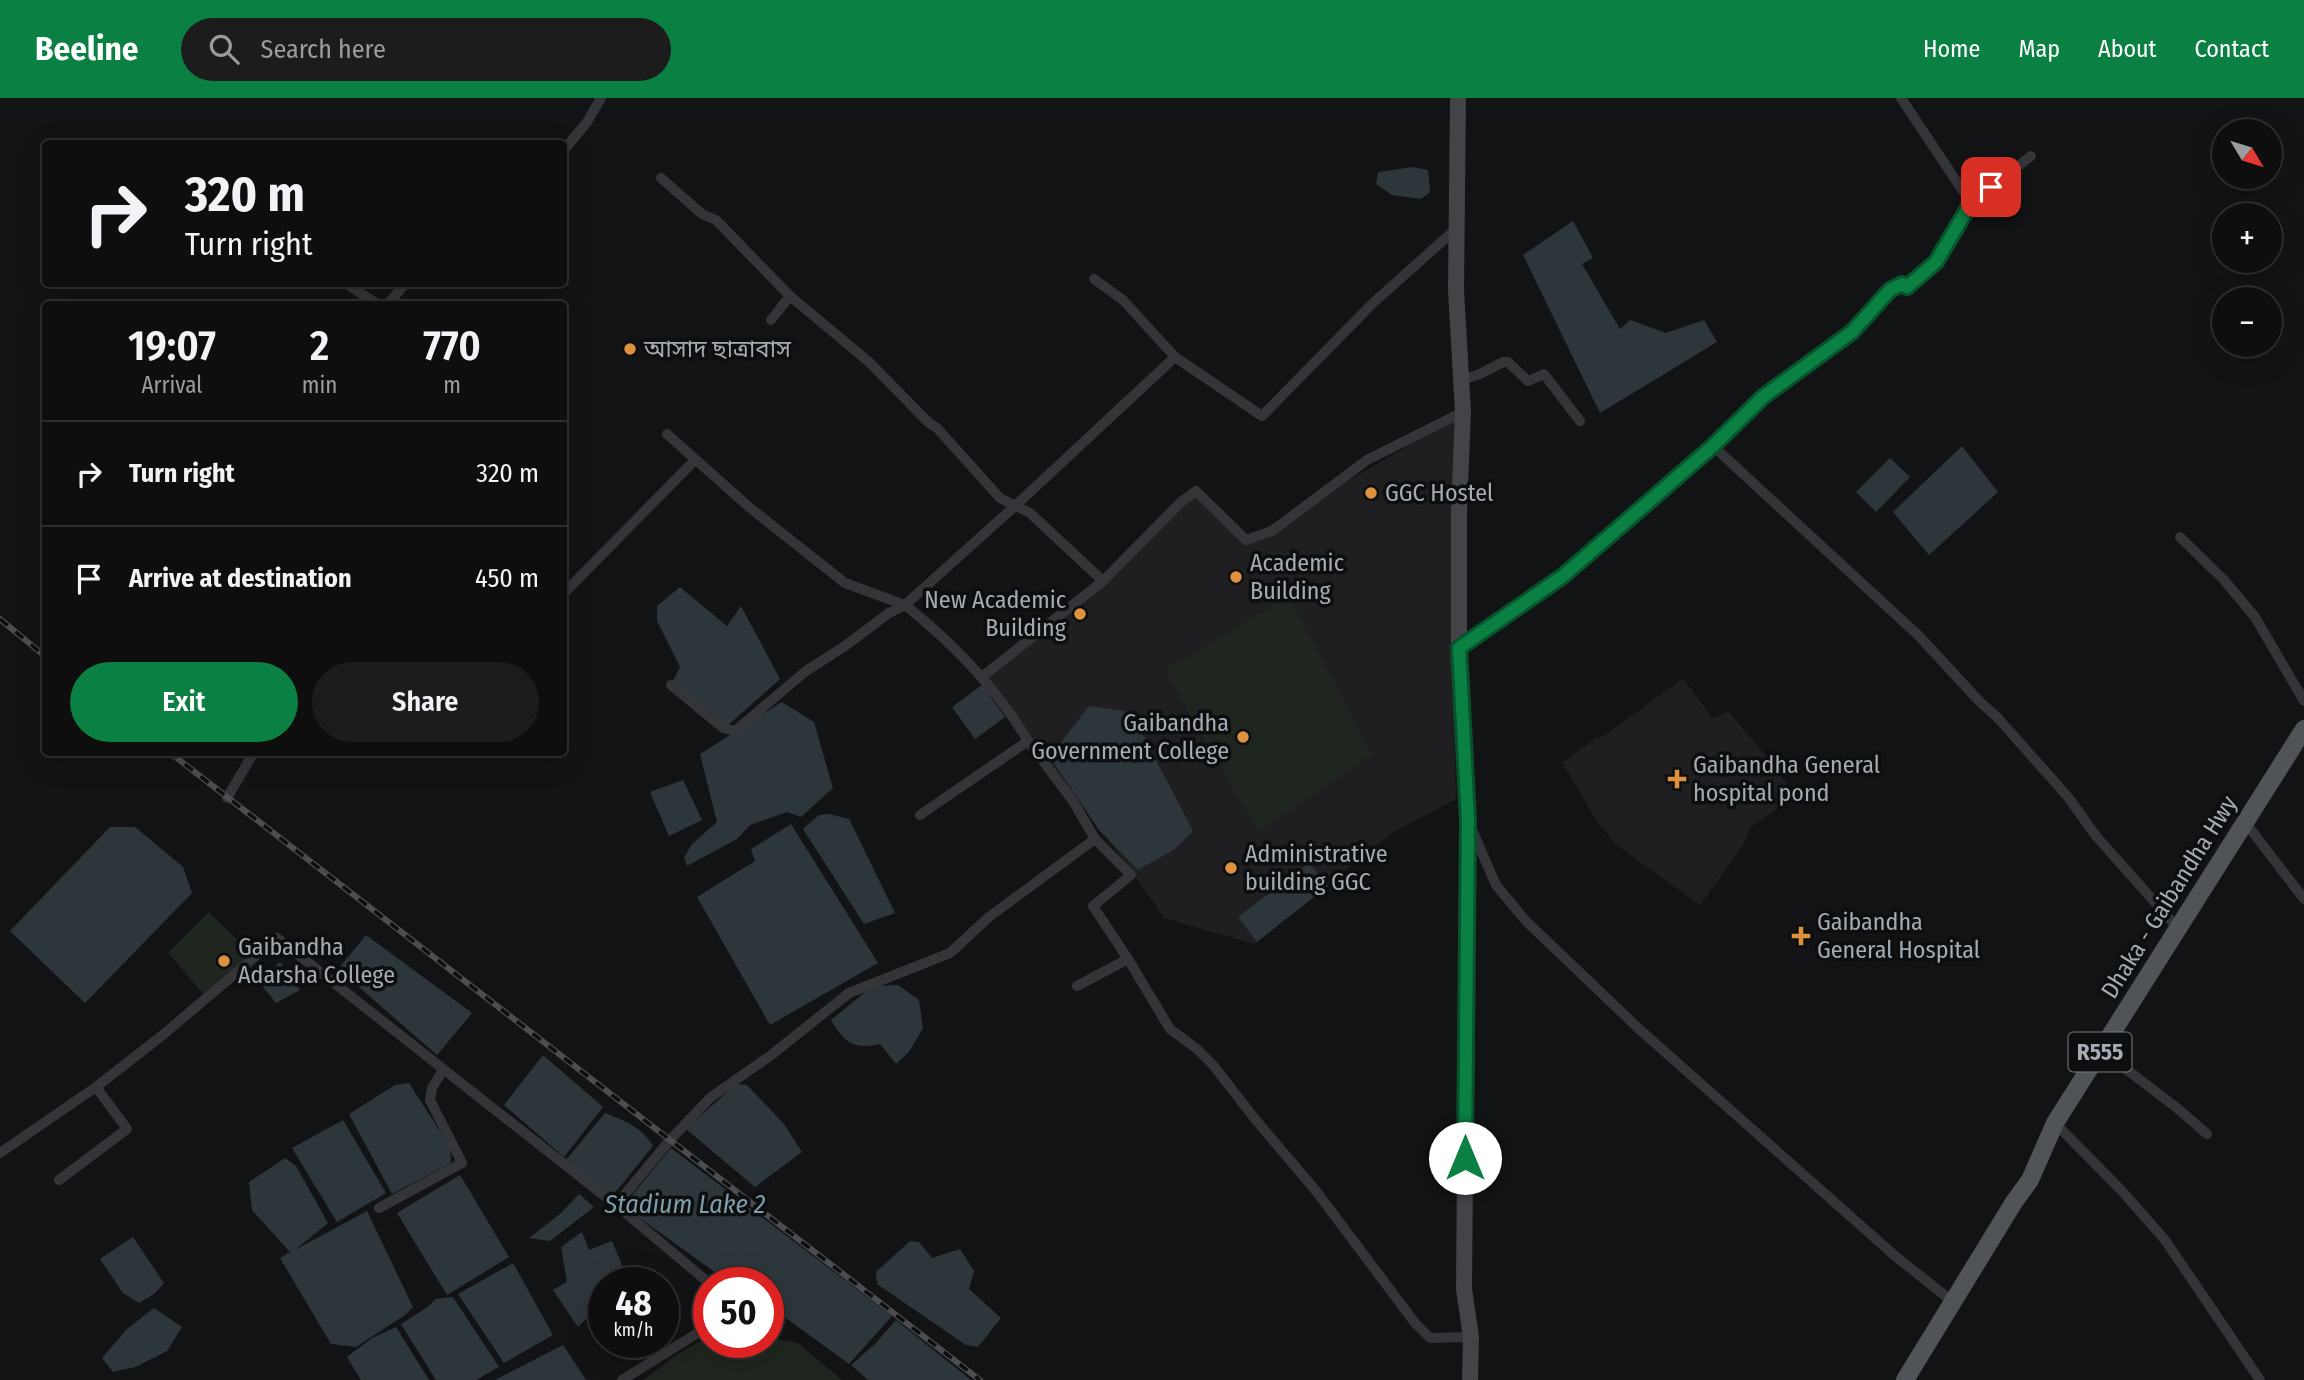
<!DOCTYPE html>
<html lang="en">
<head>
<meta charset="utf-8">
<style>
	:root { --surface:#0e0e0f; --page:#1c1c1d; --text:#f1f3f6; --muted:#9b9c9e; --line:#2e2e2f; --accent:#0b8043 }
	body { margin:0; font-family:"Fira Sans Condensed","Noto Sans Bengali",sans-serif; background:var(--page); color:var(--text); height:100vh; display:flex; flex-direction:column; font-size:26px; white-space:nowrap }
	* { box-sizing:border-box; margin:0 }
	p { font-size:23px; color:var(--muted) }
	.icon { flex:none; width:38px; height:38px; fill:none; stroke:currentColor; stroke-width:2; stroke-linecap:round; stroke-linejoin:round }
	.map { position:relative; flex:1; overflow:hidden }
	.panel { position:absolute; left:42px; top:203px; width:525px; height:455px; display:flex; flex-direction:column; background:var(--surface); border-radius:7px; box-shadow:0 7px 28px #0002,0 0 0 2px var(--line) }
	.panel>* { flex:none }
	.banner { position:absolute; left:42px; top:42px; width:525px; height:147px; border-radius:7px; box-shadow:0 7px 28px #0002,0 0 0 2px var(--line); background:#0e0e0f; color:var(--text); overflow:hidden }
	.needle { width:46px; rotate:128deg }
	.controls { position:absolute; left:2212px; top:21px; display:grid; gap:14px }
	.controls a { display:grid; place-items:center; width:70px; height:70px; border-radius:50%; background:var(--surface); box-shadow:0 7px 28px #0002,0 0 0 2px var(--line); font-size:35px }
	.speed { position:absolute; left:588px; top:1169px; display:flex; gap:14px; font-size:35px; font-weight:700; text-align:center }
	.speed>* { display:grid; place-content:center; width:91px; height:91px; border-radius:50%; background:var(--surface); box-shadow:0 7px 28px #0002,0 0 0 2px var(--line); line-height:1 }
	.speed small { font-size:18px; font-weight:400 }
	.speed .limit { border:10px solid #d22; background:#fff; color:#111 }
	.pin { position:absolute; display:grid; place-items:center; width:60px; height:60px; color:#fff; margin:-30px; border-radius:14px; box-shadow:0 4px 10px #0006 }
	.me { position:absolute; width:77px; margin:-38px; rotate:0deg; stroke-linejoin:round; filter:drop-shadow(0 0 5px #0008) }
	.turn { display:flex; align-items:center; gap:24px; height:147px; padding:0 28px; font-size:32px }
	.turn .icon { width:91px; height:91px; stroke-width:2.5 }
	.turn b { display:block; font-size:49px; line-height:60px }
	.eta { display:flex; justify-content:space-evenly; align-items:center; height:119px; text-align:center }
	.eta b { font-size:42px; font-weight:600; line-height:49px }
	.cta { display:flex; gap:14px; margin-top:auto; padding:14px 28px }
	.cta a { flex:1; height:80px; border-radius:42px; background:var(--accent); color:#fff; font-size:28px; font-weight:600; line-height:80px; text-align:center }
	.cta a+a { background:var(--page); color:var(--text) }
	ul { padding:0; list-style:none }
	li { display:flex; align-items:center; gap:21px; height:105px; padding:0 28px; border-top:2px solid var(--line) }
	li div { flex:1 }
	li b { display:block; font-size:26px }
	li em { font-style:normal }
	header { display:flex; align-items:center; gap:42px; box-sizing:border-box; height:98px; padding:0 35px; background:var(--accent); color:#fff }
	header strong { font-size:33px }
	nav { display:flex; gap:38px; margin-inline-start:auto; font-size:24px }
	.search { width:490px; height:63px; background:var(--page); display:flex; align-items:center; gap:18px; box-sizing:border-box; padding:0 24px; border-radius:38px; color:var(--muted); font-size:26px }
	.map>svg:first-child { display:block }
	.built { fill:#1f1f21 }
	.green { fill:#1f261f }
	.water { fill:#2d373b }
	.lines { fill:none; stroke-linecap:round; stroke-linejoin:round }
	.street { stroke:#343538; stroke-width:10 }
	.secondary { stroke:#424448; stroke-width:16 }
	.primary { stroke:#505357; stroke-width:18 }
	.rail-casing { stroke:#4b4d51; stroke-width:6 }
	.rail { stroke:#0d0e0f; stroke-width:3.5; stroke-dasharray:10; stroke-linecap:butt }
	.route-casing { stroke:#07532c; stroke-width:18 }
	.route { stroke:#0b8043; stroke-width:12 }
	.poi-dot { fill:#de9240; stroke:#0d0e0f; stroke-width:2.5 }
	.labels { text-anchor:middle; stroke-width:7; stroke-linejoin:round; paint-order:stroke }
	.shield { fill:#0d0e0f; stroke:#777c82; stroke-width:2 }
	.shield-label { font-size:23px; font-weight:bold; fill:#a5abb3 }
	.poi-label { font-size:24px; fill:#a5abb3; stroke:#0d0e0f; text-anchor:start }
	.street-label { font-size:24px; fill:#a5abb3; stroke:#0d0e0f }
	.water-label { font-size:26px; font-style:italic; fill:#7f9dab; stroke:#0d0e0f }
</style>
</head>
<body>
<header>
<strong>Beeline</strong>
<div class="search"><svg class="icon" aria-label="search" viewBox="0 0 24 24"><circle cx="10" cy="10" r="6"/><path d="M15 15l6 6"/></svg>Search here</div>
<nav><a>Home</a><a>Map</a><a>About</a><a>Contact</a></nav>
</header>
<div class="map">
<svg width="2304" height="1282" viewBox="0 0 2304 1282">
	<rect width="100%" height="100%" fill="#121314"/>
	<g class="built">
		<polygon points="1455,321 1452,549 1456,701 1392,735 1254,846 1164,820 1125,764 984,578 1104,486 1195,395 1245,442"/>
		<polygon points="1683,580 1713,621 1728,613 1768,660 1795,697 1750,730 1744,746 1700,807 1615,746 1596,722 1562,664 1596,640 1604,638"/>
	</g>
	<g class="green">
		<polygon points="1289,498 1372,657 1258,734 1165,572"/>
		<polygon points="209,814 252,856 205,898 168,855"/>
		<polygon points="709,1238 709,1244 768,1244 768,1239 798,1245 842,1282 643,1282 678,1256"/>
	</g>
	<g class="water">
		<polygon points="1413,69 1428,72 1430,94 1421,101 1392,97 1376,86 1378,74"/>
		<polygon points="1573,123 1593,160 1582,166 1620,231 1630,222 1666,235 1704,222 1717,244 1600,315 1523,157"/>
		<polygon points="1962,348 1998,394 1929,457 1893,414"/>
		<polygon points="1890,360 1910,379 1876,414 1856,394"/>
		<polygon points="680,489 727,528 741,508 780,581 725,630 672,585 680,569 657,523 657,508"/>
		<polygon points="982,587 1005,619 975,641 952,609"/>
		<polygon points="782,604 814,624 833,690 801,719 787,714 750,727 737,741 687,768 684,760 692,746 717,724 700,656"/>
		<polygon points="1089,608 1131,614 1193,733 1175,751 1138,772 1099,732 1050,659"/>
		<polygon points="683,682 702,722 669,738 650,694"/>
		<polygon points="829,716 849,721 895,815 864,826 803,731 819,717"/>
		<polygon points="791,726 878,865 770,927 697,799 755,763 751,751"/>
		<polygon points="110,729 135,729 183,769 192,795 85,905 10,833"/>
		<polygon points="1309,765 1328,788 1257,844 1238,819"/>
		<polygon points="366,837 472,915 437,957 344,876 340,869"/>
		<polygon points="280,864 300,892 276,905 259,884"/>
		<path d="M898,887L919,902L923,930L909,954L896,966L880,946C852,952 845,944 831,922L873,888Z"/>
		<polygon points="543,957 603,1009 564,1059 504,1007"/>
		<polygon points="409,985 450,1049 451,1065 392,1096 349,1016 395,987"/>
		<polygon points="736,986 747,987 784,1026 802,1054 755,1089 686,1031"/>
		<path d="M605,1015C625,1023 642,1029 653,1048L609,1102L565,1063Z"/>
		<polygon points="343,1022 386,1095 337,1124 292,1050"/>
		<polygon points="671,1050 892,1218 849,1266 768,1207 768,1185 730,1185 623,1108"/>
		<polygon points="285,1060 296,1068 328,1125 295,1152 367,1113 413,1209 405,1217 356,1249 331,1246 280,1160 290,1154 252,1112 249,1084"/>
		<polygon points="460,1077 509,1159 447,1197 397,1115"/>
		<polygon points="579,1096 594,1109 550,1143 529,1140 561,1115"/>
		<polygon points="582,1134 589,1152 612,1143 626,1177 619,1185 604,1185 604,1202 578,1229 553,1192 567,1184 561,1149"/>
		<polygon points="133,1139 164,1185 154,1196 139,1205 123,1195 100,1161"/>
		<polygon points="910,1143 919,1144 932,1160 960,1151 974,1173 969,1191 1001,1220 978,1249 966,1247 877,1186 876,1174"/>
		<polygon points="513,1165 553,1237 504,1265 458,1196"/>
		<polygon points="453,1199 499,1269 476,1282 436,1282 401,1226 429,1208 435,1201"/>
		<polygon points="154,1210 182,1229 167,1253 135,1269 113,1274 102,1260 127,1231"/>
		<polygon points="896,1222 971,1282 868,1282 851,1267 875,1246"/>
		<polygon points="396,1229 429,1282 361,1282 347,1259 372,1240"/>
		<polygon points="563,1247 586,1282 495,1282"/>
	</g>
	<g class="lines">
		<g class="street">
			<polyline points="1901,0 1971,105"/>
			<polyline points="564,52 587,24 601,0"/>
			<polyline points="661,80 702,116 716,122 790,198 869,264 929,325 937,330 1000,400 1030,415 1103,483"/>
			<polyline points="1094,181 1123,202 1175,259 1262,318 1373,205 1457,130"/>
			<polyline points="347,186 377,206"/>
			<polyline points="388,206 405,186"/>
			<polyline points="771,222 790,198"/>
			<polyline points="1462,282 1480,276 1503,264 1508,264 1528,283 1544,276 1580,323"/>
			<polyline points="667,336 749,409 845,485 905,507 1015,408 1175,259"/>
			<polyline points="1713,348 1919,538 1980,604 1997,619 2068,699 2096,738 2177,829"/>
			<polyline points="2180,439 2224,482 2255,519 2304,603"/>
			<polyline points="564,495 695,362"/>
			<polyline points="1459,550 1563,478 1713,348 1764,298 1852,234 1890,193 1902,186 1907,189 1936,164 1971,105 2031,58"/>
			<polyline points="983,578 1103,483 1181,404 1196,393 1246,442 1272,433 1367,362 1463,314"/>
			<path d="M671,587L723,630L735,633L806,573L845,548L889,515L905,507C954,546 996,589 1028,643L920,717"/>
			<polyline points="1028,643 1073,703 1095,741 1131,777 1093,808 1128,861"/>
			<polyline points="227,700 254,654"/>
			<polyline points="2245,724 2304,801"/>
			<polyline points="1470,727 1496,787 1526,823 1638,930 1894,1157 1953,1204"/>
			<polyline points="1077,888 1128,861 1170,931 1197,951 1213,967 1255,1021 1316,1093 1415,1225 1430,1240 1471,1239"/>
			<polyline points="2101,952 2177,1010 2207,1036"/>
			<polyline points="2055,1025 2122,1093 2165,1142 2260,1282"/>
			<polyline points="0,1055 96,989 164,936 277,840 616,1107 709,1185"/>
			<polyline points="59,1082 127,1031 96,989"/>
			<polyline points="616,1107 670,1042 711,999 770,958 849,895 950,855 989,819 1095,741"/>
			<polyline points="379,1110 462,1065 430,1002 432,990 443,972"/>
			<polyline points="622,1282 709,1228"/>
		</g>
		<polyline class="secondary" points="1458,0 1456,192 1463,314 1459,413 1459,550 1468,722 1464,1191 1471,1239 1470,1282"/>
		<polyline class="primary" points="1905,1282 2014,1104 2030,1082 2055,1025 2304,631"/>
		<defs>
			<g id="rail">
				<polyline points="0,521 46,559"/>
				<polyline points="169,654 980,1282"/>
			</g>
		</defs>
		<use href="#rail" class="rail-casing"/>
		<use href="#rail" class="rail"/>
	</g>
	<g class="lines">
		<defs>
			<polyline id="route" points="1465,1060 1468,722 1459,550 1563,478 1713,348 1764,298 1852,234 1890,192 1902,186 1907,189 1936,164 1971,105 1991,89"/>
		</defs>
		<use href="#route" class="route-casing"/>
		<use href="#route" class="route"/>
	</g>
	<g class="poi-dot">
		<circle cx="630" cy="251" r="7"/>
		<circle cx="1371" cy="395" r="7"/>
		<circle cx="1236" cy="479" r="7"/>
		<circle cx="1080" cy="516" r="7"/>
		<circle cx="1243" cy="639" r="7"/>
		<path d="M1673.5 670.5h7v7h7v7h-7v7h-7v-7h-7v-7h7z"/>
		<circle cx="1231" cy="770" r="7"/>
		<path d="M1797.5 827.5h7v7h7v7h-7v7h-7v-7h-7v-7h7z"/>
		<circle cx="224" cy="863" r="7"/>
	</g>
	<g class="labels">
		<rect class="shield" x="2068.5" y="934.5" width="63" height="39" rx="5"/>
		<g class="shield-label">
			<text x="2100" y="962">R555</text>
		</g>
		<g class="poi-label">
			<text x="644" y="259">আসাদ ছাত্রাবাস</text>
			<text x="1385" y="403">GGC Hostel</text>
			<text x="1250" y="473">Academic<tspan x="1250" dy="28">Building</tspan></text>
			<text x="1066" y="510" text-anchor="end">New Academic<tspan x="1066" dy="28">Building</tspan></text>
			<text x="1229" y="633" text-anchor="end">Gaibandha<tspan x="1229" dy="28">Government College</tspan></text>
			<text x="1693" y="675">Gaibandha General<tspan x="1693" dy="28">hospital pond</tspan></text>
			<text x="1245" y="764">Administrative<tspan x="1245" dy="28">building GGC</tspan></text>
			<text x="1817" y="832">Gaibandha<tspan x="1817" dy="28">General Hospital</tspan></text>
			<text x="238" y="857">Gaibandha<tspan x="238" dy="28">Adarsha College</tspan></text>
		</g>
		<g class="street-label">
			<text transform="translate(2169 799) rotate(-58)" y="8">Dhaka - Gaibandha Hwy</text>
		</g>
		<g class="water-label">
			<text x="685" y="1115">Stadium Lake 2</text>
		</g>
	</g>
</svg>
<div class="controls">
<a><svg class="needle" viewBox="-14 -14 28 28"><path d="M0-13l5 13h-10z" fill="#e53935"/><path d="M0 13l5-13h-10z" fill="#9b9c9e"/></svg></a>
<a>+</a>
<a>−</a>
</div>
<div class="speed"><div>48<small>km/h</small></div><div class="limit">50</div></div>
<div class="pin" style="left:1991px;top:89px;background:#d93025"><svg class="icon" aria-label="arrive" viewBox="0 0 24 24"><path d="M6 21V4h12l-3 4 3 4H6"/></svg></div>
<svg class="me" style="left:1465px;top:1060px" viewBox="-20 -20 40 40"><circle r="19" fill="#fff"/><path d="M0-13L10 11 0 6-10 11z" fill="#0b8043"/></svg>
<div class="banner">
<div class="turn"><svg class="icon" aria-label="right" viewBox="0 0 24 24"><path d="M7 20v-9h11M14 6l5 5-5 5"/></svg><div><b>320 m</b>Turn right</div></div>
</div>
<section class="panel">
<div class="eta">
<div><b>19:07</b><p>Arrival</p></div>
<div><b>2</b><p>min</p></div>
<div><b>770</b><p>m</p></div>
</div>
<ul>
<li><svg class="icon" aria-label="right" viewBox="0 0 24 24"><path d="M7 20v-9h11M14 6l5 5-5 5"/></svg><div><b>Turn right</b></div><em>320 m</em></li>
<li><svg class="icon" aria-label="arrive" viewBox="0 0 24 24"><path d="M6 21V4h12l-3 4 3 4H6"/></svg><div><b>Arrive at destination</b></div><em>450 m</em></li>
</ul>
<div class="cta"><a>Exit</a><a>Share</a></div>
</section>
</div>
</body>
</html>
